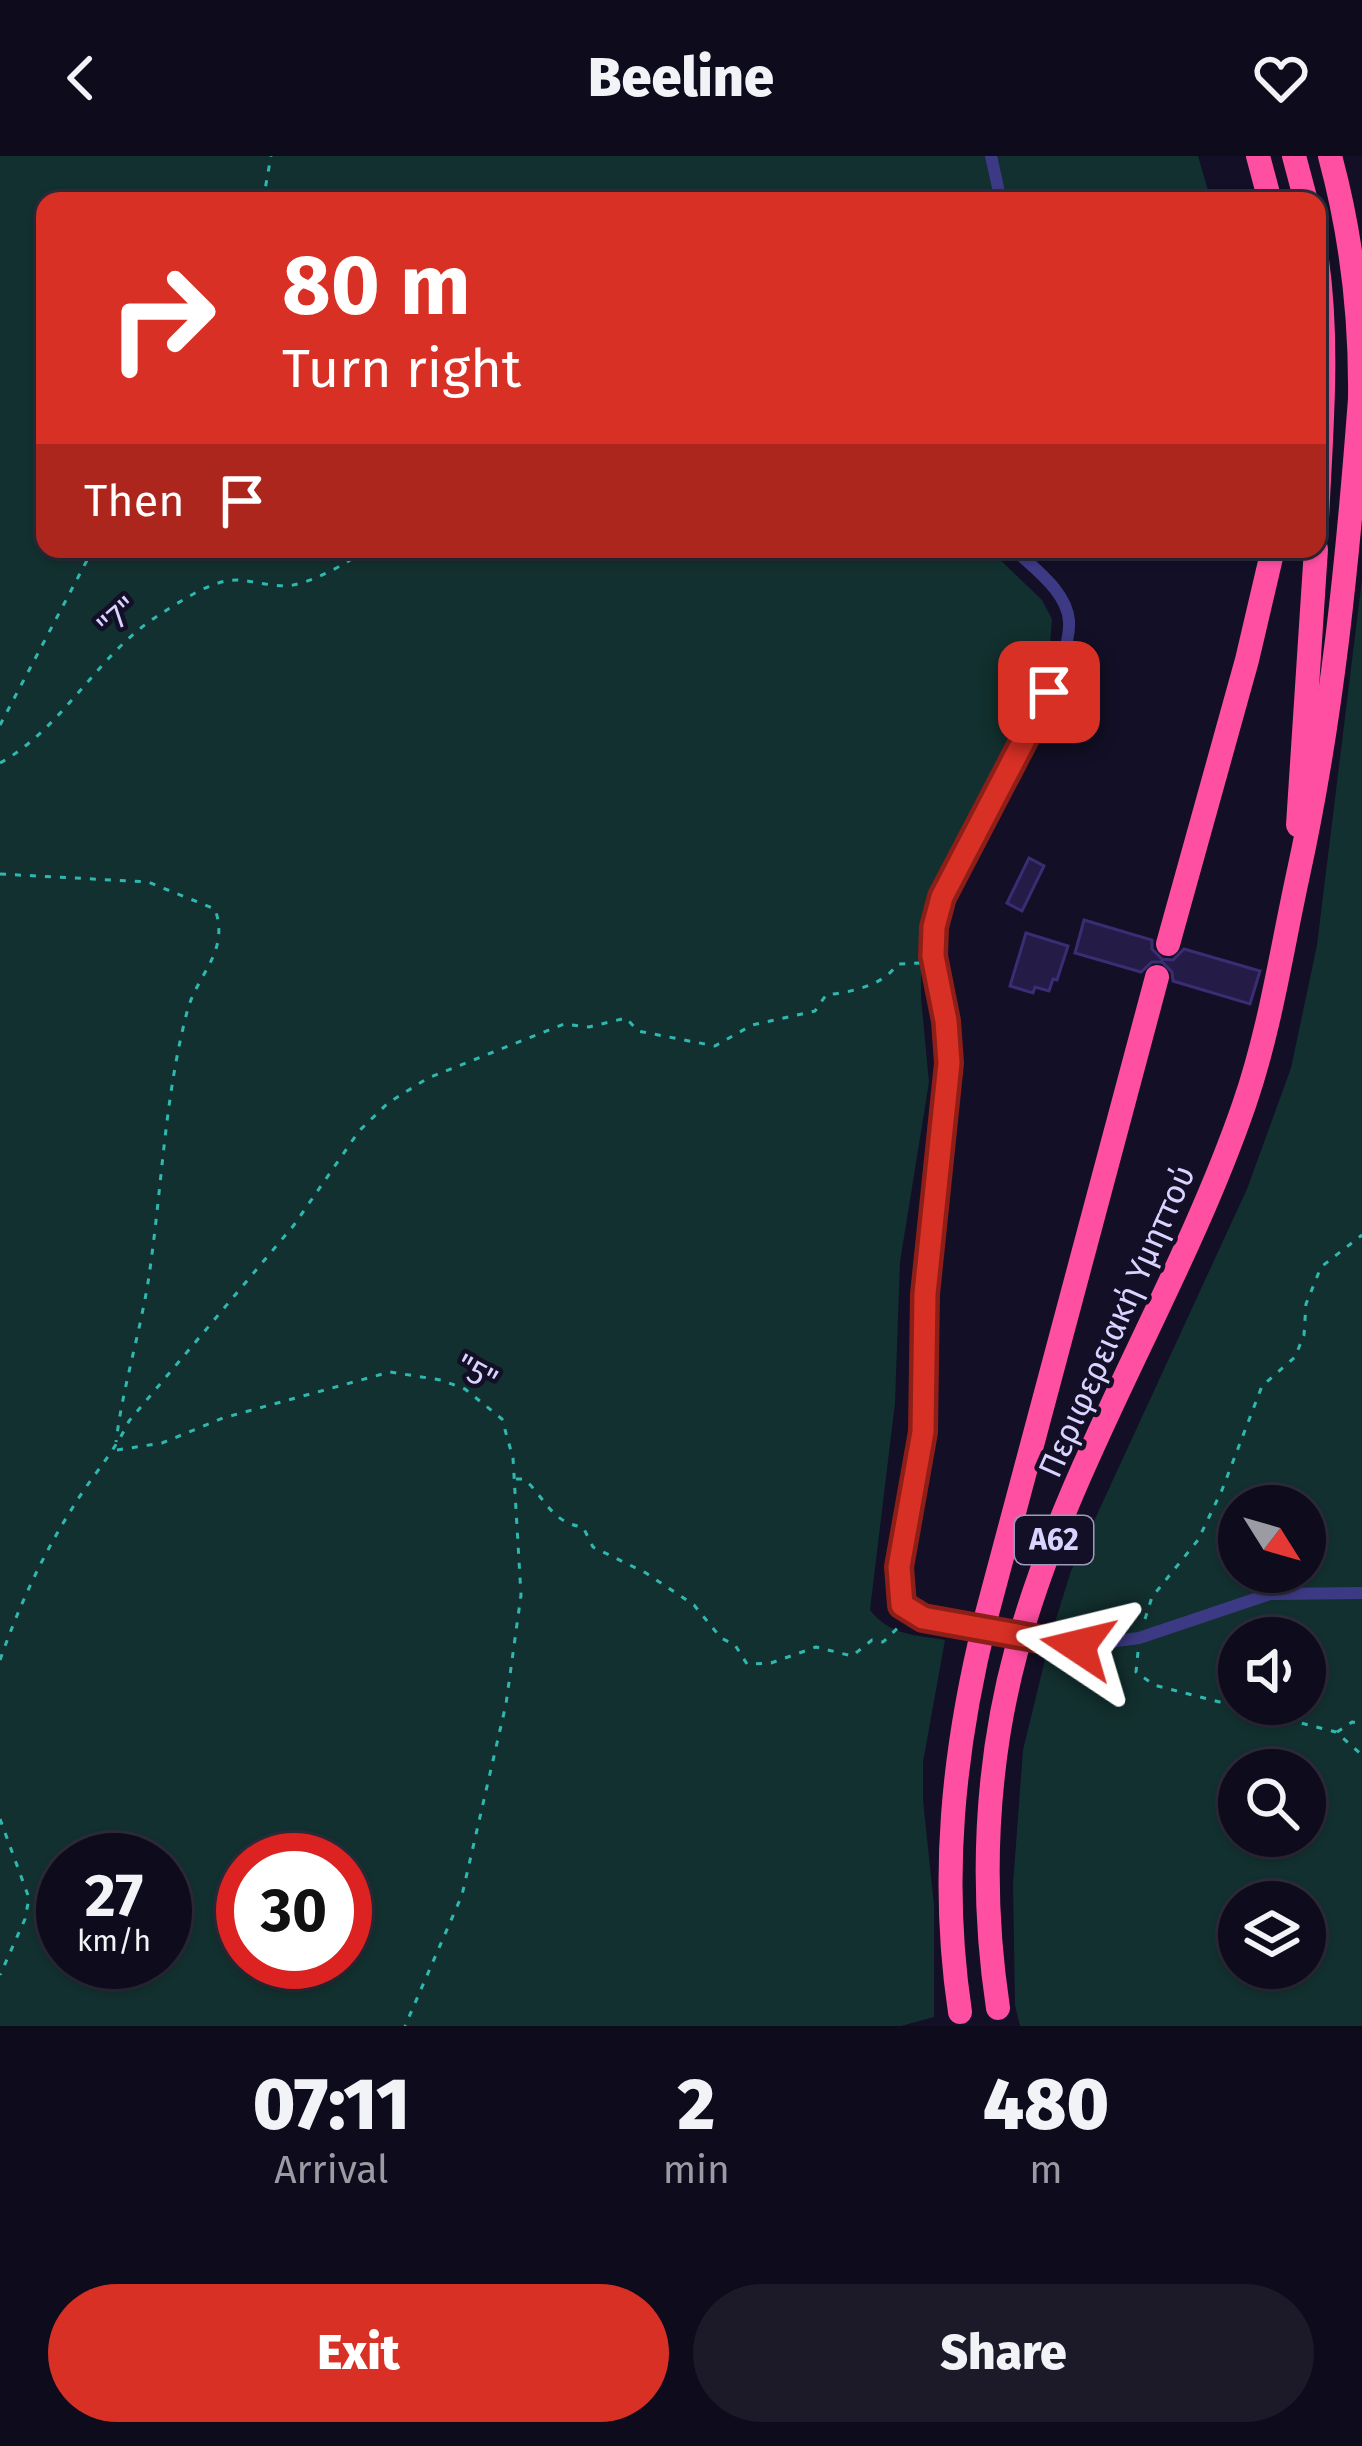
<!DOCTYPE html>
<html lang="en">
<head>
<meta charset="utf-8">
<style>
	:root { --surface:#0e0b1c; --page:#1c1929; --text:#f1f3f6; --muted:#9b9ba3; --line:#2e2b3b; --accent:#d93025 }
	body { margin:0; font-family:"Fira Sans",sans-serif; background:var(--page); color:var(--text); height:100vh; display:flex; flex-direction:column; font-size:45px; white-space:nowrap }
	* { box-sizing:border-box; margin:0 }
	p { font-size:39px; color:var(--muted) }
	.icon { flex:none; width:66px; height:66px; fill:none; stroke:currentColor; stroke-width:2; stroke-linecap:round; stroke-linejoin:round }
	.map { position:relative; height:1870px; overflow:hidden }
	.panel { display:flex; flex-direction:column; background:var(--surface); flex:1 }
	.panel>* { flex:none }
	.hud { position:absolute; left:36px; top:36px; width:1290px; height:366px; border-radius:24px; box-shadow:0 3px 9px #0004,0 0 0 3px var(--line); background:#d93025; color:#fff; overflow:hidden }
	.needle { width:78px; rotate:127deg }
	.fabs { position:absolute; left:1218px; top:1329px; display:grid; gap:24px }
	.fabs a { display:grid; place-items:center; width:108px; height:108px; border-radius:50%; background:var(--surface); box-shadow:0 3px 9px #0004,0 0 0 3px var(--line); font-size:60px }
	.speed { position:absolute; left:36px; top:1677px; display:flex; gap:24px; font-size:60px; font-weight:700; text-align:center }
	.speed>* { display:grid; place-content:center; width:156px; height:156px; border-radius:50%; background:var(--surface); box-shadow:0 3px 9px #0004,0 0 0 3px var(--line); line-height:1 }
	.speed small { font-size:30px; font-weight:400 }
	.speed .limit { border:18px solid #d22; background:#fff; color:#111 }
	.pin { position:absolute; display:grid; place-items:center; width:102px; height:102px; color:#fff; margin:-51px; border-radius:24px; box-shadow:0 6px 18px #0006 }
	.me { position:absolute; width:132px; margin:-66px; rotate:280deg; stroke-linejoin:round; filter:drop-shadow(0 0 9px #0008) }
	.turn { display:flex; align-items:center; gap:42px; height:252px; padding:0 48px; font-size:54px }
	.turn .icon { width:156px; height:156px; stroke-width:2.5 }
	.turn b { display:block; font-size:84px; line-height:102px }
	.then { display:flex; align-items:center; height:114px; padding:0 48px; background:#0003; gap:24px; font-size:45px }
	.eta { display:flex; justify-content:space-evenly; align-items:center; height:204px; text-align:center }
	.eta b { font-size:72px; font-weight:800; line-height:84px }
	.cta { display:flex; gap:24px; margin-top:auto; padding:24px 48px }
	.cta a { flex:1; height:138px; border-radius:72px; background:var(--accent); color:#fff; font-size:48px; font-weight:800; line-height:138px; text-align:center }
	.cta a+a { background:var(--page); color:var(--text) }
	header { display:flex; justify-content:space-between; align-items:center; height:156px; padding:0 48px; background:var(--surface); font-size:54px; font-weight:800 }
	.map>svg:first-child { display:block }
	.green { fill:#12302f; fill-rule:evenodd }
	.building { fill:#241b47; stroke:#3b2d73; stroke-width:3 }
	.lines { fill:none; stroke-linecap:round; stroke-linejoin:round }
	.path { stroke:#2fb8b0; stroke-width:3; stroke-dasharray:6 9; stroke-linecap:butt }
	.street { stroke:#3d3a85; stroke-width:12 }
	.highway { stroke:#ff4fa3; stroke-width:24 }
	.street-bridge { stroke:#3d3a85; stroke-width:12 }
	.route-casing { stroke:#8d1f18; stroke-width:30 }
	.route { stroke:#d93025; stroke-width:21 }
	.labels { text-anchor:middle; stroke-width:9; stroke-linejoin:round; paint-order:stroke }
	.shield { fill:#130f26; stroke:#9e99be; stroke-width:3 }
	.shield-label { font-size:30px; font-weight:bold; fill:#d9d4ff }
	.street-label { font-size:33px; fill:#d9d4ff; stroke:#130f26 }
</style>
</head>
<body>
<header><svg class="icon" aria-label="back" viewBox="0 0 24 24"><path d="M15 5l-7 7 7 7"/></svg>Beeline<svg class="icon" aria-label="heart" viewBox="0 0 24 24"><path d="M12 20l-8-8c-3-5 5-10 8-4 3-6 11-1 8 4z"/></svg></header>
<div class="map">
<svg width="1362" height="1870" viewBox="0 0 1362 1870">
	<rect width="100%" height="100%" fill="#130f26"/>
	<g class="green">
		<path d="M0,0H1198L1211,45H45V393H989L1042,444L1052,463L1048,515L1018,579L940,717L921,768V842L929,926L900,1106L895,1247L870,1454C889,1479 915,1479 945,1484L923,1606V1644L934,1749V1861L901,1870H0ZM63,1704H165V1806H63ZM243,1704H345V1806H243Z"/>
		<path d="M1362,423V1870H1020L1015,1849L1013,1728L1023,1594L1051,1479L1071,1415L1247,1033L1291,912L1317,789ZM1239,1350H1305V1416H1239ZM1239,1482H1305V1548H1239ZM1239,1614H1305V1680H1239ZM1239,1746H1305V1812H1239Z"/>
	</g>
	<g class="building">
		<polygon points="1029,702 1044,710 1022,755 1007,747"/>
		<polygon points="1084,764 1152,784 1152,793 1162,803 1173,804 1184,793 1260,815 1250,848 1173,825 1172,816 1162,806 1152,806 1141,816 1075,797"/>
		<polygon points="1026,777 1068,790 1057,824 1053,823 1049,835 1035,831 1033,837 1010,830"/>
	</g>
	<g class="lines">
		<g class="path">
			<polyline points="263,45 271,0"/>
			<polyline points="0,569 93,393"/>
			<path d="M0,607C66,570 97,497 162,457C183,444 213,423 238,424C256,425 275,432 293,429C319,424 347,406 369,393"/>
			<path d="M0,718L148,726L215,753C230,797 197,817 187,856C165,940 162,1028 150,1113C142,1172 123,1228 116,1286"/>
			<polyline points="117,1294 162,1287 223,1262 390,1216 441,1224 465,1233 502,1263 513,1302 521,1439 506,1548 462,1739 405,1870"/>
			<path d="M516,1323H524C545,1341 551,1367 583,1371L593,1391L646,1417L694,1449L721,1482L735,1489L747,1508L771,1507L816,1491L852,1500L872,1484L883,1486L905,1465"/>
			<polyline points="1145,1463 1152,1441 1198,1384 1222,1334 1262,1230 1295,1201 1304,1179 1306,1148 1321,1111 1362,1079"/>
			<polyline points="1138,1496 1136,1516 1154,1529 1336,1576 1362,1599"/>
			<path d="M0,1504C19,1450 42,1400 73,1351C91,1321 114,1297 129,1265L294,1069L359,975L388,947L428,922L564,868L589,871L626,862L638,875L715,890L752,869L815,855L826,839C850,836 884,830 897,808L920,807"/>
			<polyline points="1337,1576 1352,1566 1362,1568"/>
			<polyline points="0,1663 29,1742 25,1763 0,1819"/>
		</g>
		<g class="street">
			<polyline points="991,0 1001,45"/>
			<path d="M923,1462L902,1449C889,1394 918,1332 923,1277C928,1226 922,1174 926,1122C932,1052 951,972 949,904C947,842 925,805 942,741C970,685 1073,520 1069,465C1067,435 1034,413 1014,393"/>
			<polyline points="1078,1490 1139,1482 1270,1438 1362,1437"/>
		</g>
		<g class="highway">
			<polyline points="1258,0 1270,45"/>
			<polyline points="1294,0 1306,45"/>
			<path d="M1317,104C1329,190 1321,276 1317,363"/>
			<polyline points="1298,669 1316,393"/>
			<polyline points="1168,788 1247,504 1273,393"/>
			<path d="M998,1852C980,1733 985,1609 1017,1492C1069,1303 1180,1134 1244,949C1270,874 1281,797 1298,719C1332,564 1348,402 1360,243C1361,160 1352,81 1330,0"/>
			<path d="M960,1856C940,1723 953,1595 985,1465L1157,821"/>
		</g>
		<polyline class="street-bridge" points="923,1462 1078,1490"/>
	</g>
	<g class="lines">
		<defs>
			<polyline id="route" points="1049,536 942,741 934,771 933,800 946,865 949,907 925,1138 923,1276 899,1411 902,1449 923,1462 1078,1490"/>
		</defs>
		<use href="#route" class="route-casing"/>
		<use href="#route" class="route"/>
	</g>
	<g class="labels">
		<rect class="shield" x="1015" y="1360" width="78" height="48" rx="9"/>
		<g class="shield-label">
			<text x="1054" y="1394">Α62</text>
		</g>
		<g class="street-label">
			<text transform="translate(117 460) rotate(-41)" y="12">"7"</text>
			<text transform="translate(1116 1165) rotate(-66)" y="12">Περιφερειακή Υμηττού</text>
			<text transform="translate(477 1216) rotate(29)" y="12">"5"</text>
		</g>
	</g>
</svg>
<div class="fabs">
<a><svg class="needle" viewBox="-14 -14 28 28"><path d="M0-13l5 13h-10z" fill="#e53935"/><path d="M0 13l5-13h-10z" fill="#9b9ba3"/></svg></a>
<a><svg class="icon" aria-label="sound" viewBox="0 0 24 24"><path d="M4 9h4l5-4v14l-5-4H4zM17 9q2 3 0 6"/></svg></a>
<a><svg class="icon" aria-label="search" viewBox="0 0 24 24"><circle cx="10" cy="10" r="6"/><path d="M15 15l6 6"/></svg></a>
<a><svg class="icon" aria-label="layers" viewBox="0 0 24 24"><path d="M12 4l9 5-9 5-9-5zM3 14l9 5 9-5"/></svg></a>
</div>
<div class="speed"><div>27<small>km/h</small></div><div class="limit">30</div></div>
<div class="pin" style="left:1049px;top:536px;background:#d93025"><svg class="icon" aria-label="arrive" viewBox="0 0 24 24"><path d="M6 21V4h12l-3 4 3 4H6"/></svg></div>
<svg class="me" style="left:1078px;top:1490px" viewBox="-20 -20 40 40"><path d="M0-17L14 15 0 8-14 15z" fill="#d93025" stroke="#fff" stroke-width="4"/></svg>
<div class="hud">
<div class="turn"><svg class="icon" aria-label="right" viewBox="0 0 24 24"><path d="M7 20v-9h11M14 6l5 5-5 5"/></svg><div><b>80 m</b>Turn right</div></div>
<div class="then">Then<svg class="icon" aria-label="arrive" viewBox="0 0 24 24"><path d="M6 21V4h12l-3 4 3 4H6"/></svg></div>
</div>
</div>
<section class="panel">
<div class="eta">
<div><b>07:11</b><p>Arrival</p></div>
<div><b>2</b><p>min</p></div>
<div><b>480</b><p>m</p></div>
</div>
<div class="cta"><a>Exit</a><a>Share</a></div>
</section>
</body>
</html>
